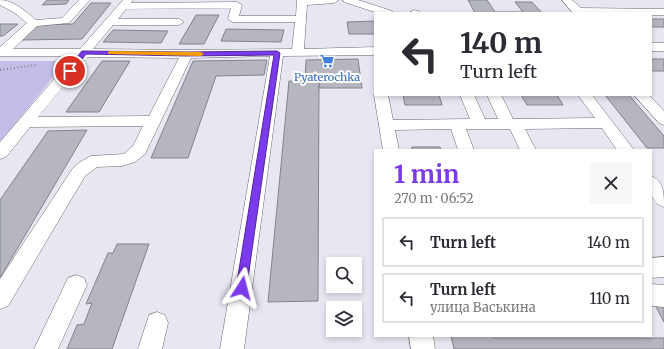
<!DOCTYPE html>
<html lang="en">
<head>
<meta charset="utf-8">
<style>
	:root { --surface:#fff; --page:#f7f7f7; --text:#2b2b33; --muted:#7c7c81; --line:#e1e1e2; --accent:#7c3aed }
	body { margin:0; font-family:Merriweather,serif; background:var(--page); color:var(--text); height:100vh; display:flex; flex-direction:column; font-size:15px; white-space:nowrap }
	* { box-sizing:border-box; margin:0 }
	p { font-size:13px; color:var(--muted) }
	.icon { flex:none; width:22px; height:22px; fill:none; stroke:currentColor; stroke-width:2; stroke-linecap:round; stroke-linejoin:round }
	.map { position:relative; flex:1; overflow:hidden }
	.drawer { position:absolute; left:374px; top:149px; width:278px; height:188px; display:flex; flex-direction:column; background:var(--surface); border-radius:0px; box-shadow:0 2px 6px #0003 }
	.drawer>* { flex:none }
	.guide { position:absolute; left:374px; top:12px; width:278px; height:84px; border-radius:0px; box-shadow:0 2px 6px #0003; background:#fff; color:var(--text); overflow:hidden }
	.buttons { position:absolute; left:326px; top:257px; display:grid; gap:8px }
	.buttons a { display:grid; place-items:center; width:36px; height:36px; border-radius:0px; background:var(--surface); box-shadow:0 2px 6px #0003; font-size:20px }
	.pin { position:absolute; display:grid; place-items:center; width:34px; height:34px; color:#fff; margin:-17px; border:2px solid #fff; border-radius:50%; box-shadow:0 1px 4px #0007 }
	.me { position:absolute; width:44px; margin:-22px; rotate:9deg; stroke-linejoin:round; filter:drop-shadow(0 0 3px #0008) }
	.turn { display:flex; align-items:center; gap:14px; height:84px; padding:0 20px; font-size:18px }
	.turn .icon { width:52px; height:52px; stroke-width:2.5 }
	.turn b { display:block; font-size:28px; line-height:34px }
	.round { display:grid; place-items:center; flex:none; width:42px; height:42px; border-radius:0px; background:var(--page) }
	.head { display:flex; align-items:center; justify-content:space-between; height:68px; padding:0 20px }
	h1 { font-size:24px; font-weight:700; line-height:30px; color:var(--accent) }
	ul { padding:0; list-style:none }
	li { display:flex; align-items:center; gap:12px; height:50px; margin:0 8px 6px; padding:0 12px; border:2px solid var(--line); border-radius:0px }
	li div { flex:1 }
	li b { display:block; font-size:15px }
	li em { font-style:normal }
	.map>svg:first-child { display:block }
	.green { fill:#c5bde8 }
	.building { fill:#b5b6c0; stroke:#82848d }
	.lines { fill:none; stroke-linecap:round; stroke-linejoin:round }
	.minor-casing { stroke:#696871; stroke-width:1 }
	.path { stroke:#86858c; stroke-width:2; stroke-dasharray:1 2.5; stroke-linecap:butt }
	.minor { fill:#fff; fill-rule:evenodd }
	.route { fill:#7c3aed; stroke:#51269a }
	.slow { fill:#f59e0b }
	.labels { text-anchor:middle; stroke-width:4; stroke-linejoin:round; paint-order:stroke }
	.far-shop-label { font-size:11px; fill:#366cbe; stroke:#fff }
</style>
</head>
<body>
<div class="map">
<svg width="664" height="349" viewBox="0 0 664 349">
	<rect width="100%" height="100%" fill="#e8e6f1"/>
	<polygon class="green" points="0,61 66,61 0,143"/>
	<g class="building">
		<polygon points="47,0 69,0 66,4 42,5"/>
		<polygon points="468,0 487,0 495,12 523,12 515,2 532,2 542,13 475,13"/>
		<polygon points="91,3 111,3 82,39 22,40 37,25 73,24"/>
		<polygon points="196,15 219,15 204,44 179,44"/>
		<rect x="651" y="19" width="13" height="8"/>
		<polygon points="375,21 375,34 349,34 347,22"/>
		<polygon points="0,24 18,24 3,36 0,36"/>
		<polygon points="226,29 284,30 281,42 221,41"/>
		<polygon points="113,30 168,31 161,43 103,42"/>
		<polygon points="358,59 362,88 319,88 319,81 305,81 306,60"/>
		<rect x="651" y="59" width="13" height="12"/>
		<polygon points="267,60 264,75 216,76 188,158 151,158 193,61"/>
		<polygon points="102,61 130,61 99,112 66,112"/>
		<polygon points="289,81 319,81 318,301 268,302"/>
		<polygon points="403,95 439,95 442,105 405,105"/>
		<polygon points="521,95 557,95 563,105 527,105"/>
		<polygon points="605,95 629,95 664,136 664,148 647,148"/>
		<polygon points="87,130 0,278 0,200 48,131"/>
		<polygon points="412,147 440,147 441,150 412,150"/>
		<polygon points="117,244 149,244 112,349 67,349 77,325 84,324 92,303 86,304 108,253 113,253"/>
		<polygon points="655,305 664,305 664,322"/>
		<polygon points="451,336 493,336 494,338 664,338 664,349 454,349"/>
	</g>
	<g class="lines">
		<defs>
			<g id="minor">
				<path d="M0,0C14,0 26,12 36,20L62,18L79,0H90L69,23L37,26L13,49H80L123,0H133L131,3L237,2L242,5L239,16H296L297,0H339L334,3L307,5L304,49L375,47V55L283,56L244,349H220L270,56L191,58L145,154L135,162L122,166L97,167L85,176L8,306L0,309V279L73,168L80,162L91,156L124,154L133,146L143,126L30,127L6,157L0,159V142L74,56H0V47L27,23L15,13L0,5ZM231,8L228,19L233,22H295L292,49L187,50L93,49L113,25H179L184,22L179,19H118L126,9ZM87,57L179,58L149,116L38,117Z"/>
				<polygon points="343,0 358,0 392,11 393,13 378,13 344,2"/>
				<polygon points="562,0 572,0 581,8 664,9 664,15 651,15 651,13 576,13 572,12"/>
				<polygon points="414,10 419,11 420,13 409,13"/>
				<rect x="651" y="43" width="13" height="8"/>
				<polygon points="375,94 375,95 388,95 393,120 470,119 460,95 474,95 485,119 498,119 487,95 501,95 513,119 595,118 578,95 592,95 634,150 617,150 602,128 525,129 536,150 520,150 510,129 466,129 474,150 458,150 451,129 395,130 399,150 383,150 374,95"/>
				<polygon points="634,95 649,95 664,111 664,125 659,123"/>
				<path d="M651,176C664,181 664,194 664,207C649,202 651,190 651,176Z"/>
				<polygon points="664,257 664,277 651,278 651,258"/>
				<polygon points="76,275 84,278 87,285 58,349 34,349 68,278"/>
				<polygon points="651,284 664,285 664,307 651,306"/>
				<polygon points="157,312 165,315 168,323 162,349 138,349 149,315"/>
				<polygon points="409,336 433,336 435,349 411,349"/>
			</g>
		</defs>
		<use href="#minor" class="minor-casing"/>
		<polyline class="path" points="0,70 36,65"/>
		<use href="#minor" class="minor"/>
	</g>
	<polygon class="route" points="82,51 187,52 277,51 280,53 246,292 242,293 238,292 236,288 274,55 187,56 86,54 72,72 67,72 67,69"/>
	<polygon class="slow" points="110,51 201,52 204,54 201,56 108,54 108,52"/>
	<defs>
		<symbol id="supermarket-bare" viewBox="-9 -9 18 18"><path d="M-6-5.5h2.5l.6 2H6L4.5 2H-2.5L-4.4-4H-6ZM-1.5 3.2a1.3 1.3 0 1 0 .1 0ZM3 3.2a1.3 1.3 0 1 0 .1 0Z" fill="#3f7fe0" stroke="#fff" stroke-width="2.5" paint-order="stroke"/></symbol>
	</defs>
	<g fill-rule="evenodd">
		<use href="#supermarket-bare" x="317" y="51" width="20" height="20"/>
	</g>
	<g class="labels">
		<g class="far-shop-label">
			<text x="327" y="81">Pyaterochka</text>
		</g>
	</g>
</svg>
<div class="buttons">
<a><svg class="icon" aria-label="search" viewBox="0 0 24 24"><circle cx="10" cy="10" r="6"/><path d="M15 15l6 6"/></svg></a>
<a><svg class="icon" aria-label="layers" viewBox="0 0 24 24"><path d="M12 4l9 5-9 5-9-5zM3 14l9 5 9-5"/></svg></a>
</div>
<div class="pin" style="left:70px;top:71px;background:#d93025"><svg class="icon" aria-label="arrive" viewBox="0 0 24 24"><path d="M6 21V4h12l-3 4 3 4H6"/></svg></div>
<svg class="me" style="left:242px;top:288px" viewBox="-20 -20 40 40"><path d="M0-17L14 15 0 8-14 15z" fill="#7c3aed" stroke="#fff" stroke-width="4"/></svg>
<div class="guide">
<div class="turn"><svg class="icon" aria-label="left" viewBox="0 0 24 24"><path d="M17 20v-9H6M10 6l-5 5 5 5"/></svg><div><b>140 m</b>Turn left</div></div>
</div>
<section class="drawer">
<div class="head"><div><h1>1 min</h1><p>270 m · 06:52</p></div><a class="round"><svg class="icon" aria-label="close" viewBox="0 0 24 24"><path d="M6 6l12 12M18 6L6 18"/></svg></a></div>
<ul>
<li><svg class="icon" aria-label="left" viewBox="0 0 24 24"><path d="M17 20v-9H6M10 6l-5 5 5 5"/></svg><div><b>Turn left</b></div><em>140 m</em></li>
<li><svg class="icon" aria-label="left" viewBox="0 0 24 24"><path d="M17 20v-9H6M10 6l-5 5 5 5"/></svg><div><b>Turn left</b><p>улица Васькина</p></div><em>110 m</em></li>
</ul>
</section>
</div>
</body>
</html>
